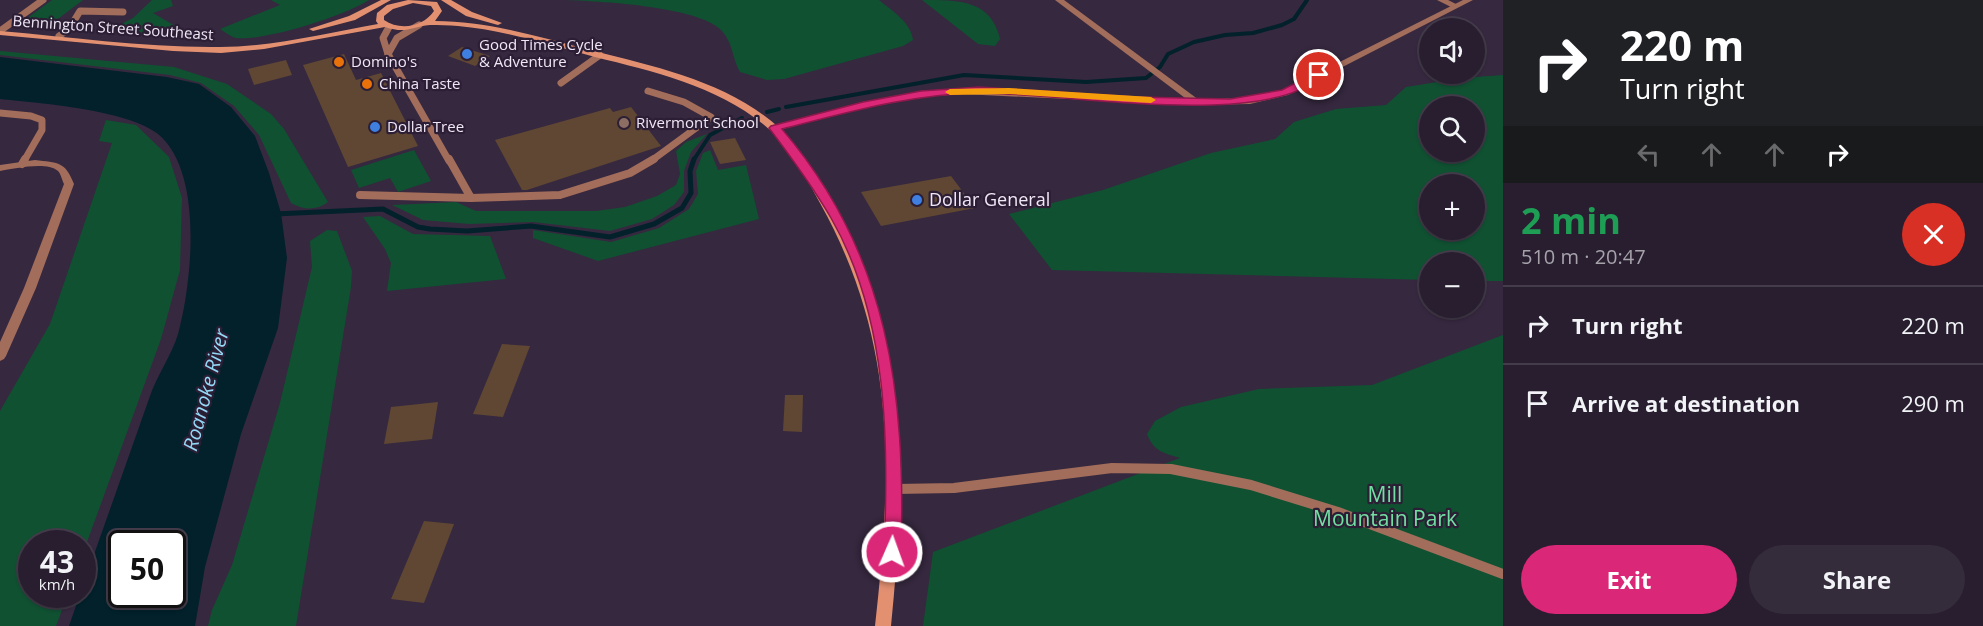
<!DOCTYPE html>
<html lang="en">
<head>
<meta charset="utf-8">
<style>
	:root { --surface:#281e2f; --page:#342b3b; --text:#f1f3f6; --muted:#a5a2aa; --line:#443c4b; --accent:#db2777 }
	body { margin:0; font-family:"Open Sans",sans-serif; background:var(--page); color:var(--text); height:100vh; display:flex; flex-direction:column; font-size:22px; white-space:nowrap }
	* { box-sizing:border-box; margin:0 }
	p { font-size:20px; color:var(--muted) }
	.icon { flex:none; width:33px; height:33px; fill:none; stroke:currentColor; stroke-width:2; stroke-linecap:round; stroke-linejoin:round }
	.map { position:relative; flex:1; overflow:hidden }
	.side { display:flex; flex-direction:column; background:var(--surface); width:480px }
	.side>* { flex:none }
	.guide { background:#202124; color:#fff; overflow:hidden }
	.buttons { position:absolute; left:1419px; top:18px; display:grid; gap:12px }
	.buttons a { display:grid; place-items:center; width:66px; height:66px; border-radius:50%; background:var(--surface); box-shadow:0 2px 4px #0004,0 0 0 2px var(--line); font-size:30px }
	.speed { position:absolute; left:18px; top:530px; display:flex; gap:12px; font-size:30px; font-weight:700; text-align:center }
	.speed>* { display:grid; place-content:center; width:78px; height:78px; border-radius:50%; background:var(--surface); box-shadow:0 2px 4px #0004,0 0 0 2px var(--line); line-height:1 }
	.speed small { font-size:15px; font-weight:400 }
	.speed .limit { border:3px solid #111; border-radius:9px; background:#fff; color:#111 }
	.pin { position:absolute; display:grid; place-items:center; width:51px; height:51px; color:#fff; margin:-26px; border:3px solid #fff; border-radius:50%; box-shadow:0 2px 6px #0007 }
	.me { position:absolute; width:66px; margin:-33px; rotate:2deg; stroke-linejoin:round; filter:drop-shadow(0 0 4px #0008) }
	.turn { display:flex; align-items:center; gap:21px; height:126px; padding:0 18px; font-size:27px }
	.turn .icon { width:78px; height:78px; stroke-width:2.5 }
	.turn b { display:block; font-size:42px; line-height:51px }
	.lanes { display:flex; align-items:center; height:57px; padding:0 18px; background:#0003; justify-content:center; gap:30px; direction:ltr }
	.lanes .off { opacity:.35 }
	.round { display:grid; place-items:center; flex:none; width:63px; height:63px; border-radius:32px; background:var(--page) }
	.headline { display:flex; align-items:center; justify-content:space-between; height:102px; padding:0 18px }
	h1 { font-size:36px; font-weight:700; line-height:45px; color:#1e9e55 }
	.primary-button { display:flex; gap:12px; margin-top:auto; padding:12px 18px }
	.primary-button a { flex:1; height:69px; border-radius:36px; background:var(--accent); color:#fff; font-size:24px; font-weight:700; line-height:69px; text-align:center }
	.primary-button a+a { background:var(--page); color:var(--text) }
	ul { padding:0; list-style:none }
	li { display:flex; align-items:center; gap:18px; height:78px; padding:0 18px; border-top:2px solid var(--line) }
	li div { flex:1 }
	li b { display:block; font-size:22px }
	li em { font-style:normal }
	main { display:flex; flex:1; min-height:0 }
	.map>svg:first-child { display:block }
	.green { fill:#105132; fill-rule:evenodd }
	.water { fill:#02212b; fill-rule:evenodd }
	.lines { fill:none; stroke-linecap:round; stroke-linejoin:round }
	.stream-far1 { stroke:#02212b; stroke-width:4 }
	.stream { stroke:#02212b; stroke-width:5 }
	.building { fill:#5f4733 }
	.service-far2 { stroke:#a26d5a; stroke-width:7 }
	.service-far1 { stroke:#a26d5a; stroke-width:8 }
	.service { stroke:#a26d5a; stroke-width:10 }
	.minor { fill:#a26d5a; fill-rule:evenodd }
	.tertiary { fill:#a26d5a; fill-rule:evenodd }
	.secondary { fill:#e39071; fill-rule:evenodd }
	.route { fill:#db2777; stroke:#8e194d; stroke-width:1.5 }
	.slow { fill:#f59e0b }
	.shop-dot { fill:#3f7fe0; stroke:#2c1e35; stroke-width:2 }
	.food-dot { fill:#e8710a; stroke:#2c1e35; stroke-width:2 }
	.education-dot { fill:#8d6e63; stroke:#2c1e35; stroke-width:2 }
	.labels { text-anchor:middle; stroke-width:4.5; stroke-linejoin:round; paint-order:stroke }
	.far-street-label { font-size:15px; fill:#f0e7f6; stroke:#2c1e35 }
	.far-poi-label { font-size:15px; fill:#f0e7f6; stroke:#2c1e35; text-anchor:start }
	.poi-label { font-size:18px; fill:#f0e7f6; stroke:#2c1e35; text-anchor:start }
	.water-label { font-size:20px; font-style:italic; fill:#93d9f5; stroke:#2c1e35 }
	.near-park-label { font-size:21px; fill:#72dfa3; stroke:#2c1e35 }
</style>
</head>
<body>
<main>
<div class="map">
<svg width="1503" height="626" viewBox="0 0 1503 626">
	<rect width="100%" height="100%" fill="#36283f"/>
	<g class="green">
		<polygon points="52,0 83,0 46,28 24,27 26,19"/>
		<polygon points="152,0 171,0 173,6 153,13 189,34 182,37 109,30 133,18"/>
		<path d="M271,0H369C344,16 266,41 236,38C231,37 225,32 220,29L280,5Z"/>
		<path d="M563,0H879C892,11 911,22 913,40L903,46L784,79L767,80L740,72C732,58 733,42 721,30C697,6 597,1 563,0Z"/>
		<path d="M922,0C960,0 991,0 1000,39L995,46L978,44Z"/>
		<path d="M0,51L174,67L227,84L271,114L284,129L328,202C316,211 303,210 291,203L259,135L234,106L201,83L170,75L0,55Z"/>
		<path d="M1503,75V281H1475L1474,262H1430L1429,280L1052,270L1009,214L1103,190L1211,153L1275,139L1294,122L1336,109L1386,105L1406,87L1462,78ZM1430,106H1474V152H1430ZM1430,184H1474V230H1430Z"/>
		<polygon points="106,120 136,125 169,157 182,198 180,270 161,339 83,553 82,543 32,543 32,594 68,594 56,626 0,626 0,411 50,324 112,143 99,141"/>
		<polygon points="707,134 691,152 684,171 684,192 674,205 652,219 610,231 533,222 469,224 423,220 392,205 456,202 476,211 596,211 625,207 657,196 676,185 680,174 676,151 686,142"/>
		<polygon points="414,150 431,181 398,192 390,178 359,188 351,170"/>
		<polygon points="710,150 718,170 746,165 759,219 598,261 533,238 533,230 611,242 659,228 689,209 698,194 696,171 703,153"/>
		<polygon points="380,216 413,234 490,236 506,279 387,291 391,263 385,249 363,217"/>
		<polygon points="327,230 337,231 352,271 351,287 296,626 208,626 212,610 232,565 280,403 312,267 310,241"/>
		<path d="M1503,335V626H923L933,552L1180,458C1164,453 1154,452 1147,434L1155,421L1181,407L1259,389L1372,385Z"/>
	</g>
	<path class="water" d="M0,57L167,77L199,84L231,107L255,136L269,173L281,213L287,258L278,328L241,434L205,567L195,626H69C95,551 123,473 150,396C157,375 172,355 178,334C192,283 204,172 158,134C128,110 40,103 0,99ZM122,543H172V594H122Z"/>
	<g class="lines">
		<g class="stream-far1">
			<polyline points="786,107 964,75 1086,82 1146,78 1160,67 1168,54 1194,42 1225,35 1253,33 1282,25 1294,19 1307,0"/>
			<polyline points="767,112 779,109"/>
			<polyline points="693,161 710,135 742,118"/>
		</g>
		<polyline class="stream" points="275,214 383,209 418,227 430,229 467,231 531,226 610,237 654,224 682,208 691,193 690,171 694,159"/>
	</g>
	<g class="building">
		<polygon points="462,47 490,56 475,66 448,56"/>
		<polygon points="344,54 356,80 381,73 418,146 348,167 303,65"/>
		<polygon points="286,60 292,75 254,85 248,69"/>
		<polygon points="631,107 661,146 527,190 522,190 495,140 610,108 613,112"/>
		<polygon points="735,138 746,160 720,164 710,142"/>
		<polygon points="951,176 975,208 881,226 861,192"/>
		<polygon points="502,344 530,346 503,417 473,414"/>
		<polygon points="785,395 803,395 802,432 783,431"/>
		<polygon points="438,402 432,439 384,444 391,407"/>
		<polygon points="424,521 454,524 424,603 391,599"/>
	</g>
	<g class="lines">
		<g class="service-far2">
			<polyline points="389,27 383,38 388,54 397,38 419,25"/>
			<polyline points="0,31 43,0"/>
			<polyline points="59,36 69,29 80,11 123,12"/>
			<polyline points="388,54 449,161"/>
			<polyline points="561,83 600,55"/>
			<polyline points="648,91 684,102 711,117 651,161"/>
			<polyline points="0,113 31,116 42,120 42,130 24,161"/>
		</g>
		<g class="service-far1">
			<polyline points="449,159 471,198 560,195 630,173 654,159"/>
			<polyline points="22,164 25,159"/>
			<polyline points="360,195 471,198"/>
		</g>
		<polyline class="service" points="895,489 954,488 1112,468 1171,469 1251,485 1338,512 1503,574"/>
		<g class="minor">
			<polygon points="1055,0 1064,0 1199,100 1199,104 1193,104"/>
			<polygon points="1437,0 1448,0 1460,6 1453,8"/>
			<path d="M35,160C58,163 65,161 74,184L36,288L6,356L4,359L0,361V342L24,288L64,184C62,180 61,174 58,171C46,161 14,169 0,171V165Z"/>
		</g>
		<polygon class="tertiary" points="1463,0 1473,0 1288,95 1250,104 1196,105 962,94 921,97 864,108 774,131 769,128 771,126 863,102 921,91 962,88 1196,99 1250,98 1282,91"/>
		<g class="secondary">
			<polygon points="381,0 391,0 355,20 313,31 309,29 349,16"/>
			<path d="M408,0L437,2L442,11L435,21C489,21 542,38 594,51C654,66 721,81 770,120C796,141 813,172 829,200C845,229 861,258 872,290C909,398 902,514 891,626H875C892,473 898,343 820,203C805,175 788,144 763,124C716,86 652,71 595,57C550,45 504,30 458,26C449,25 439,25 430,25C411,27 406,34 385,27L264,49L221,53L173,51L0,35V31C71,37 148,48 220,47C272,47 327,33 378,24L376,21L377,13L387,5ZM413,3L431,6L434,11C423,27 400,31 384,20V16L393,9Z"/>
			<polygon points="441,0 451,0 472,12 502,23 498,25 466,16"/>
		</g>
	</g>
	<path class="route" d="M1315,73L1324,75C1264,131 1060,92 979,93C911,94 846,113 782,129C889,254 906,394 901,552L898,558L892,560L886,558L884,552C889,442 888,317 831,218C813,187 791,157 769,128L771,126L863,102L921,91L979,87L1135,97L1230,99L1282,90Z"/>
	<polygon class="slow" points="1009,88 1151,97 1156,100 1151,103 1009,94 950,95 945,92 950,89"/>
	<g class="shop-dot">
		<circle cx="467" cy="54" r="6"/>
		<circle cx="375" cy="127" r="6"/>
		<circle cx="917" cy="200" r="6"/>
	</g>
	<g class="food-dot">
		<circle cx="339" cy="62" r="6"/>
		<circle cx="367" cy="84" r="6"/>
	</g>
	<circle class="education-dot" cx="624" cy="123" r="6"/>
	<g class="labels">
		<g class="far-street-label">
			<text transform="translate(113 28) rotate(4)" y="5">Bennington Street Southeast</text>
		</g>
		<g class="far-poi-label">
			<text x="479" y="50">Good Times Cycle<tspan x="479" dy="17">&amp; Adventure</tspan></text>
			<text x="351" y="67">Domino's</text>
			<text x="379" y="89">China Taste</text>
			<text x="636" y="128">Rivermont School</text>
			<text x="387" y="132">Dollar Tree</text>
		</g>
		<g class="poi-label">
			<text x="929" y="206">Dollar General</text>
		</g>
		<g class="water-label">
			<text transform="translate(206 390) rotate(-75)" y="7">Roanoke River</text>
		</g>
		<g class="near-park-label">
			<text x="1385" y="502">Mill<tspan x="1385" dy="24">Mountain Park</tspan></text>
		</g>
	</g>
</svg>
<div class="buttons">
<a><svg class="icon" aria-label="sound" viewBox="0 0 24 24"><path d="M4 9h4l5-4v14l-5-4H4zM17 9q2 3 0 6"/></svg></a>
<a><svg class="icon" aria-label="search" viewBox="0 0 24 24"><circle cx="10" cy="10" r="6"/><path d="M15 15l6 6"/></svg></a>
<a>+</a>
<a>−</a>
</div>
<div class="speed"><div>43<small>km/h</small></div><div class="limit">50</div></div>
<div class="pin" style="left:1319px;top:75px;background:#d93025"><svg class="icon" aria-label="arrive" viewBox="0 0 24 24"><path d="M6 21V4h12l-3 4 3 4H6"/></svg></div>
<svg class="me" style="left:892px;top:552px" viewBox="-20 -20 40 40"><circle r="17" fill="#db2777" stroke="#fff" stroke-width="3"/><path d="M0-11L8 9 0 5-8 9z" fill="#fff"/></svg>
</div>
<section class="side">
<div class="guide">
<div class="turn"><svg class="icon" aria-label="right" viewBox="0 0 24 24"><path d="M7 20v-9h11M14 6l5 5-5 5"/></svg><div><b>220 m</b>Turn right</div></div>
<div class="lanes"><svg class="icon off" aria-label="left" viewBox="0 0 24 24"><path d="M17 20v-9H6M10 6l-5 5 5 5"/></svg><svg class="icon off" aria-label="ahead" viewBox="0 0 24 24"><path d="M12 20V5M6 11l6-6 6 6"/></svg><svg class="icon off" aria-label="ahead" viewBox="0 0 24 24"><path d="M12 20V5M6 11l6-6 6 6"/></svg><svg class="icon" aria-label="right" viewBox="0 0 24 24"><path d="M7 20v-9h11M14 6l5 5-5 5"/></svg></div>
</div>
<div class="headline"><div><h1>2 min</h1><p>510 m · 20:47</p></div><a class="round" style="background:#d93025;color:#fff"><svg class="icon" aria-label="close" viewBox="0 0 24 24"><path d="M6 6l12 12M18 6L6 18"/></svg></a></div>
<ul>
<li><svg class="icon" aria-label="right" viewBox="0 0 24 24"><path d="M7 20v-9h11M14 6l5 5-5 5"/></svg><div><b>Turn right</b></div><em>220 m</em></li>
<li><svg class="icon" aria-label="arrive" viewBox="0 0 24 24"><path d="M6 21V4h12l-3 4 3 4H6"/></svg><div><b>Arrive at destination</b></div><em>290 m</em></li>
</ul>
<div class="primary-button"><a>Exit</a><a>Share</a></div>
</section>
</main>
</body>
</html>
